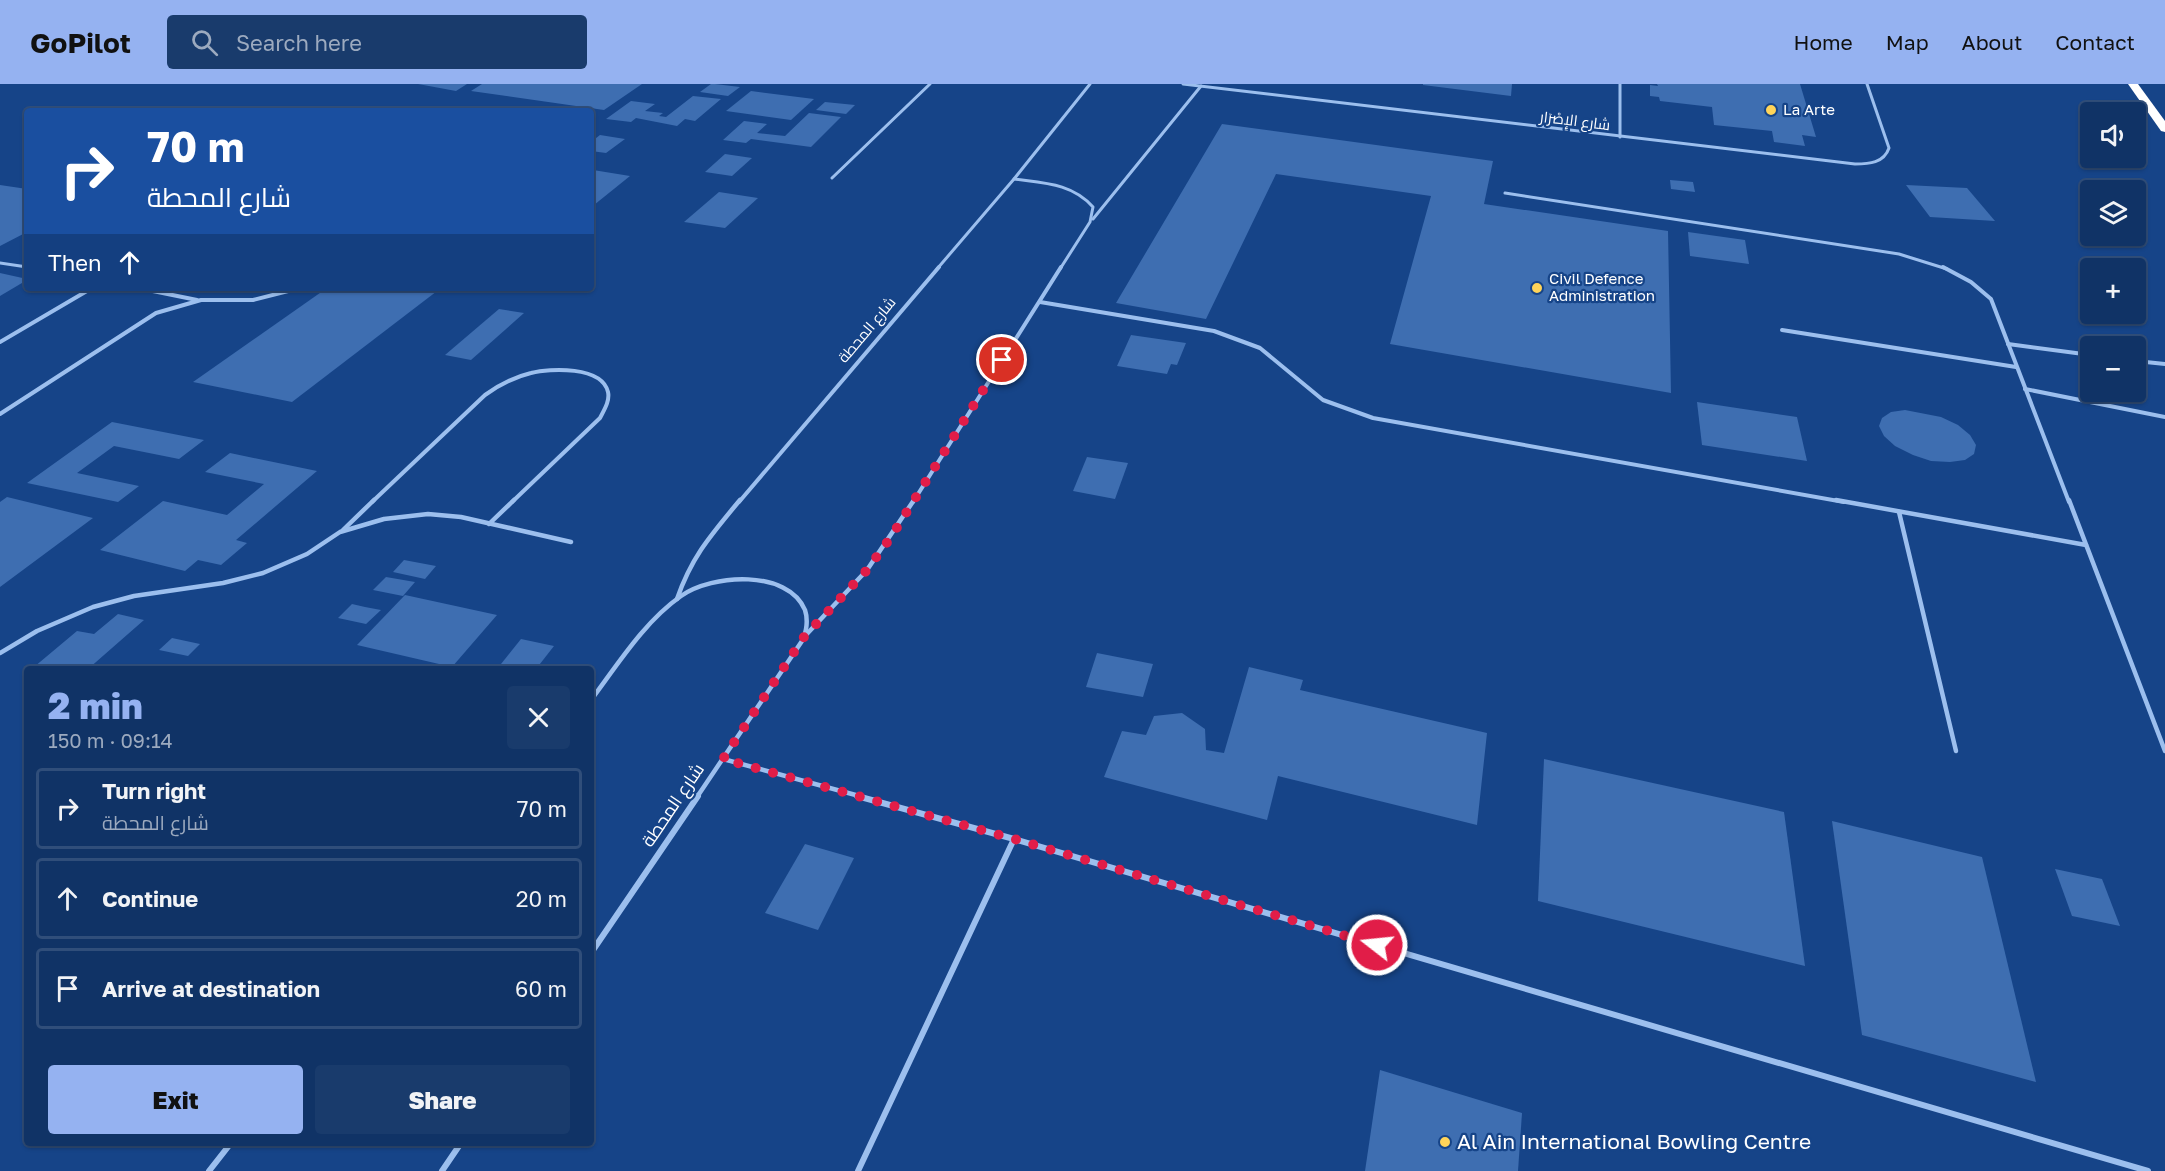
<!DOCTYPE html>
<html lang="en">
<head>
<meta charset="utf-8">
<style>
	:root { --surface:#103366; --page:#193b6c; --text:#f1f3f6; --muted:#9caabf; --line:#304e7a; --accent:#95b2f1 }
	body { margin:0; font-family:"Golos Text",Cairo,sans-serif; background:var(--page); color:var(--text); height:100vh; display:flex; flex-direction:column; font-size:22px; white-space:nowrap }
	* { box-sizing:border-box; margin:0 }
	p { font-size:20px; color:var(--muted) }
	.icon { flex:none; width:33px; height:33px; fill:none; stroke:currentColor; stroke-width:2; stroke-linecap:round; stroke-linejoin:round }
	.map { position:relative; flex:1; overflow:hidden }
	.details { position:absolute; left:24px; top:582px; width:570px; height:480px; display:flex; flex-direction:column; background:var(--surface); border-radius:6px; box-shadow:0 2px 4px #0004,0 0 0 2px var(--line) }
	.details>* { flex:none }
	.banner { position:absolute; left:24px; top:24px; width:570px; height:183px; border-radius:6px; box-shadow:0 2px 4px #0004,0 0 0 2px var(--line); background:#1a4fa0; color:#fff; overflow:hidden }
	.fabs { position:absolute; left:2080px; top:18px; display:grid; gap:12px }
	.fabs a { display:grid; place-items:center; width:66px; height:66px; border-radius:6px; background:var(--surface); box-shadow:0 2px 4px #0004,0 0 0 2px var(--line); font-size:30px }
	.pin { position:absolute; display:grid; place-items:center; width:51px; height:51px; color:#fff; margin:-26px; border:3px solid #fff; border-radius:50%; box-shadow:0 2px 6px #0007 }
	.me { position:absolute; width:66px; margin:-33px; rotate:286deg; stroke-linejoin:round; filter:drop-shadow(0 0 4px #0008) }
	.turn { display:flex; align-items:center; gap:21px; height:126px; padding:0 24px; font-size:27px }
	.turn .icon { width:78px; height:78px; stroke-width:2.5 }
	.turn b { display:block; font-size:42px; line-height:51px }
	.then { display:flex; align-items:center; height:57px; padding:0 24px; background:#0003; gap:12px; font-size:22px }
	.round { display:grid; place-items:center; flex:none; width:63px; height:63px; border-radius:6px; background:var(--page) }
	.summary { display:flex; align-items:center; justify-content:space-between; height:102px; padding:0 24px }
	h1 { font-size:36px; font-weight:800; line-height:45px; color:var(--accent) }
	.button { display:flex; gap:12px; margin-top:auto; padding:12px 24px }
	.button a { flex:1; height:69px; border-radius:6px; background:var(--accent); color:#111; font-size:24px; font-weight:800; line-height:69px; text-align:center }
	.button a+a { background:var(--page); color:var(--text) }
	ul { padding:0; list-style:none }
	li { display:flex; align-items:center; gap:18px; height:81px; margin:0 12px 9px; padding:0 12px; border:3px solid var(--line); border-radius:6px }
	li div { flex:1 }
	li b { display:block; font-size:22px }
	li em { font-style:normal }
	header { display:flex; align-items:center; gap:36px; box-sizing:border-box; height:84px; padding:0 30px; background:var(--accent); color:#111 }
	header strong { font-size:28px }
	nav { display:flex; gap:33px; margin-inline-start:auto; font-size:21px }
	.search { width:420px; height:54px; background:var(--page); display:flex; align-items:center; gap:15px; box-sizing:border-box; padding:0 21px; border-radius:6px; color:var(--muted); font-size:22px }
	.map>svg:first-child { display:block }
	.building { fill:#3e6eb1 }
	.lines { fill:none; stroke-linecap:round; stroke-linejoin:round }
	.lane-far3 { stroke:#9cbfee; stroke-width:3 }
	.lane-far2 { stroke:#9cbfee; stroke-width:4 }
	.lane-far1 { stroke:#9cbfee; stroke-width:4.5 }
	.lane { stroke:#9cbfee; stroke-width:6 }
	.highway { fill:#fff; fill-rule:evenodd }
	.route { stroke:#e11d48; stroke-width:10; stroke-dasharray:0 18 }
	.poi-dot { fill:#ffd459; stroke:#164488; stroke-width:2 }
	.labels { text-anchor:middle; stroke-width:4.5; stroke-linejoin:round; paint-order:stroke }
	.far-poi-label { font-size:15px; fill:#fff; stroke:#164488; text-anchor:start }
	.far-street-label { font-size:15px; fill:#fff; stroke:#164488 }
	.street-label { font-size:18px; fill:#fff; stroke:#164488 }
	.near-poi-label { font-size:21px; fill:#fff; stroke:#164488; text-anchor:start }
</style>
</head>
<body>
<header>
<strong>GoPilot</strong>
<div class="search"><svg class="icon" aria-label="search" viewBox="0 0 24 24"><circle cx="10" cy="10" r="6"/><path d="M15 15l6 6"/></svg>Search here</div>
<nav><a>Home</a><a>Map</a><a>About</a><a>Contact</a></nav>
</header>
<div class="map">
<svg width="2165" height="1087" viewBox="0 0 2165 1087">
	<rect width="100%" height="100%" fill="#164488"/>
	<g class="building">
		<polygon points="418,0 467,0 456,7"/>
		<polygon points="482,0 642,0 604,26 471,7"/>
		<polygon points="711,0 715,0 740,3 728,12 700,8"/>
		<polygon points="1423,0 1512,0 1511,12 1423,1"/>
		<polygon points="1657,0 1800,0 1816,53 1802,51 1805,62 1774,58 1772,47 1714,41 1712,23 1660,17 1659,13 1650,12 1650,1 1658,2"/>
		<polygon points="751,7 814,15 791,36 726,27"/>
		<polygon points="693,12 721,15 695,37 685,35 677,42 636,34 631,38 606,35 631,17 655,20 645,27 663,29 659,32 666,33"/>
		<polygon points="825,18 855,21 846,30 816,26"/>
		<polygon points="809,29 841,33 811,63 751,55 746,59 723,56 744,37 767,40 757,49 785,52"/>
		<polygon points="1222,40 1493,77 1484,120 1668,147 1671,309 1390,260 1431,112 1276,90 1206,235 1116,219"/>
		<polygon points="600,51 625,55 606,69 591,67 591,58"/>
		<polygon points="725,70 752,74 732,92 705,88"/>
		<polygon points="593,86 630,92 594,121 591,120 591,88"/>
		<polygon points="1670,96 1693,98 1695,108 1671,105"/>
		<polygon points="0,101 27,105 27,148 0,162"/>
		<polygon points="1906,101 1967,104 1995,137 1930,133"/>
		<polygon points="719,108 758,114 725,144 684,138"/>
		<polygon points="1688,148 1745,156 1749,180 1690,172"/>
		<polygon points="0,189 27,195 27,196 0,212"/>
		<polygon points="327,204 441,204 292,318 193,298"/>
		<polygon points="499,225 524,229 471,276 445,271"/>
		<polygon points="1131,251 1186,259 1177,281 1171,280 1167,290 1117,282"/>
		<polygon points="1697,318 1797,333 1807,377 1702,361"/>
		<polygon points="1905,326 1941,333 1958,341 1970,351 1976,361 1974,370 1965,376 1950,378 1931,377 1913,371 1895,362 1884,352 1879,342 1882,334 1891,328"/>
		<polygon points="112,338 204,356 179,375 114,362 77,389 139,402 118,418 27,399"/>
		<polygon points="230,369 317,387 236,456 247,459 221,481 198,476 185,487 100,466 163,417 227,431 264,400 205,388"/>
		<polygon points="1087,373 1128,379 1115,415 1073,407"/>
		<polygon points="7,413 93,434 0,503 0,418"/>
		<polygon points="404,476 436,482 425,495 393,488"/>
		<polygon points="386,493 415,498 403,512 373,506"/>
		<polygon points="405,511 497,531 452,583 357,561"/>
		<polygon points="352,520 365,523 381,526 366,540 338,534"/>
		<polygon points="118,530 144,536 88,585 34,583 77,547 94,550"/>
		<polygon points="172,554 200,560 188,572 159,566"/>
		<polygon points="521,555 554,562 536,585 497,585"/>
		<polygon points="1097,569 1153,580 1143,613 1086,603"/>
		<polygon points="1249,583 1303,596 1300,606 1487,649 1477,741 1278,692 1267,736 1104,693 1122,647 1146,651 1154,632 1182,629 1205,645 1206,666 1224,669"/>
		<polygon points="1544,675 1784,728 1805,882 1538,817"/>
		<polygon points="1832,737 1982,773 2036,998 1862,951"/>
		<polygon points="805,760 854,774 818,846 765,829"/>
		<polygon points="2055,785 2102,795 2120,842 2072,832"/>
		<polygon points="1380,986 1522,1029 1518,1087 1365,1087"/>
	</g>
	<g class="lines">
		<g class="lane-far3">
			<path d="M1183,0L1855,80C1869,80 1884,79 1889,64L1867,0"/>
			<polyline points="1620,0 1620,53"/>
			<polyline points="832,94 930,0"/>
			<path d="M1014,95C1043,99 1072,99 1093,123L1090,138L1060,185"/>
			<polyline points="1505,109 1899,170 1947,185"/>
			<polyline points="1093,135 1201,2"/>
			<polyline points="0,179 27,183"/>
			<polyline points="937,185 1014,95 1090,0"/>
		</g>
		<g class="lane-far2">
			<polyline points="1943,183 1971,198 1991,215 2069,418"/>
			<polyline points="138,204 197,216"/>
			<polyline points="1040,218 1214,247 1260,264 1323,316 1373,334 1844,418"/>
			<polyline points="1782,246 2016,283"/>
			<polyline points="0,258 92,204"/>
			<polyline points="2008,260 2091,271"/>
			<polyline points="2136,277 2165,280"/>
			<polyline points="2025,305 2165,333"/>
			<polyline points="0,330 156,229 201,216 253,216 300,204"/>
			<path d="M372,418L485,311C499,301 514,293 531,289C550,284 602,282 608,308C610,317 604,326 600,334L512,418"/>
			<polyline points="739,418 939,183"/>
			<polyline points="913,418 1061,183"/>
		</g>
		<g class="lane-far1">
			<polyline points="1836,416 2086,461"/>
			<polyline points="2069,416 2165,667"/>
			<polyline points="1899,428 1956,667"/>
			<polyline points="489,440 514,416"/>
			<polyline points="343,446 374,416"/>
			<path d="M677,515C692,472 711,451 740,416"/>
			<polyline points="805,552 867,486 914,416"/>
			<polyline points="0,569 37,547 93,523 134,512 223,499 263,489 307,470 340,448 384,435 428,430 461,433 571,458"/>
			<path d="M591,616C618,580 644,538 681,512C712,490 788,485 805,526C808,535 807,548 802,557L697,713"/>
			<polyline points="723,675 863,713"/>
		</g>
		<g class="lane">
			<polyline points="857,712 1014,755 2148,1087"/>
			<polyline points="591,869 698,712"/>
			<polyline points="209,1087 231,1059"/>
			<polyline points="442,1087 461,1059"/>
			<polyline points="858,1087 1014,755"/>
		</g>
		<polygon class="highway" points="2128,0 2138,0 2165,37 2165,48 2161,47"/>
	</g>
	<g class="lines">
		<polyline class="route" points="1002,276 891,453 867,486 804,553 723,675 1014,755 1377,861"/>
	</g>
	<g class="poi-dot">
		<circle cx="1771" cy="26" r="6"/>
		<circle cx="1537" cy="204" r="6"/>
		<circle cx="1445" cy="1058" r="6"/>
	</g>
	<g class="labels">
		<g class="far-poi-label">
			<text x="1783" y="31">La Arte</text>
			<text x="1549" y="200">Civil Defence<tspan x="1549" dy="17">Administration</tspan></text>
		</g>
		<g class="far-street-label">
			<text transform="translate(1575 37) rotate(7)" y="5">شارع الإِصْرَار</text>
			<text transform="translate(867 246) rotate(-50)" y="5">شارع المحطة</text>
		</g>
		<g class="street-label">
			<text transform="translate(673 721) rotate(-56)" y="6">شارع المحطة</text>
		</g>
		<g class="near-poi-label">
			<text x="1457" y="1065">Al Ain International Bowling Centre</text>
		</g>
	</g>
</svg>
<div class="fabs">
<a><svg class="icon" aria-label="sound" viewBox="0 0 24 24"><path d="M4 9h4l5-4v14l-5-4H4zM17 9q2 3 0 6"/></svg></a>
<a><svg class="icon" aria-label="layers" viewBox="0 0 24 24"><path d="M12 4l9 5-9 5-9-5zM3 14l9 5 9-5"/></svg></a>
<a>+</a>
<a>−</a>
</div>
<div class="pin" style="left:1002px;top:276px;background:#d93025"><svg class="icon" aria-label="arrive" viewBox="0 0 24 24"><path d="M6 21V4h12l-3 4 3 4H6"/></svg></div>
<svg class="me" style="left:1377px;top:861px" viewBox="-20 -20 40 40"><circle r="17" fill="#e11d48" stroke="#fff" stroke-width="3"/><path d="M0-11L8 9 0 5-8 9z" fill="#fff"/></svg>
<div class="banner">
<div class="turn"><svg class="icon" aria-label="right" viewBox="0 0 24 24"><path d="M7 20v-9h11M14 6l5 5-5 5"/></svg><div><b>70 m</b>شارع المحطة</div></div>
<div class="then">Then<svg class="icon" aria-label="ahead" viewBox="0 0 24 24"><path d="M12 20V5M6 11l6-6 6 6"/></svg></div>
</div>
<section class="details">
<div class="summary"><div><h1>2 min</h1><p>150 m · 09:14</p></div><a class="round"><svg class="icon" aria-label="close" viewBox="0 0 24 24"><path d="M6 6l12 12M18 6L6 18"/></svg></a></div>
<ul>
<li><svg class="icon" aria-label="right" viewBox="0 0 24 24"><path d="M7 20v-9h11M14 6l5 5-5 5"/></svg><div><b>Turn right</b><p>شارع المحطة</p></div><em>70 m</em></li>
<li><svg class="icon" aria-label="ahead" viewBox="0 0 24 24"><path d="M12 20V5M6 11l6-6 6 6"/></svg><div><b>Continue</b></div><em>20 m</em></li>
<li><svg class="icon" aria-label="arrive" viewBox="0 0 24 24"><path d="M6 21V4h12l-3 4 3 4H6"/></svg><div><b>Arrive at destination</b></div><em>60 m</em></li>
</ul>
<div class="button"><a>Exit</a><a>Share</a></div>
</section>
</div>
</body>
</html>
